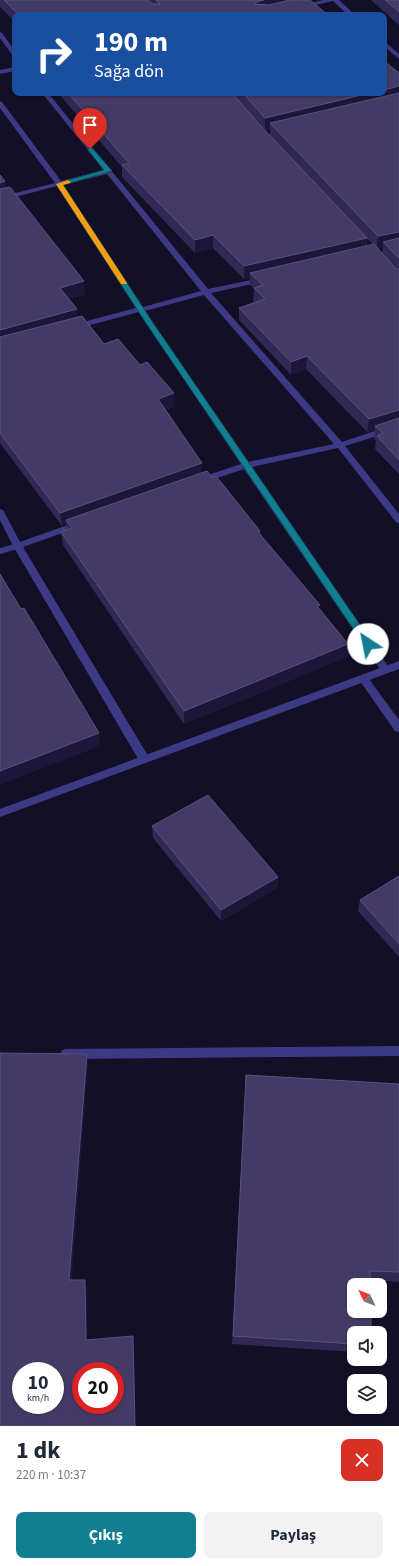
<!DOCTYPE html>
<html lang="tr">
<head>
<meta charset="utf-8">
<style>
	:root { --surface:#fff; --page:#f2f2f3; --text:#1f2937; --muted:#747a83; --accent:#117e91 }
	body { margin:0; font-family:"Source Sans 3",sans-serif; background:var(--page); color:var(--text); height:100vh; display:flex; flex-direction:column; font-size:15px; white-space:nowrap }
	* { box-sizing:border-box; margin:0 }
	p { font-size:13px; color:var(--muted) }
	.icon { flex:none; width:22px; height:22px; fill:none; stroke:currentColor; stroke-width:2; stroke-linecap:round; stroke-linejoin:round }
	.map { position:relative; height:1426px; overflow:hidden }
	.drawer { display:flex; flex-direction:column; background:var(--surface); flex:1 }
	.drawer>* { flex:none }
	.guide { position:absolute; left:12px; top:12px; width:375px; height:84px; border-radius:8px; box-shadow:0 1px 3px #0004; background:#1a4fa0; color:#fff; overflow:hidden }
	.needle { width:26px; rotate:313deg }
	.controls { position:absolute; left:347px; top:1278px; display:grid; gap:8px }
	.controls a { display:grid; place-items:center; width:40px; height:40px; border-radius:8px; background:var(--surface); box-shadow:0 1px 3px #0004; font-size:20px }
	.speed { position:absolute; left:12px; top:1362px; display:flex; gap:8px; font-size:20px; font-weight:700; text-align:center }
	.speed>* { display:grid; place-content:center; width:52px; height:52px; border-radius:50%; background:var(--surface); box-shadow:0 1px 3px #0004; line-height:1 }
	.speed small { font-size:10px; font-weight:400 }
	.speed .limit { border:6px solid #d22; background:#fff; color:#111 }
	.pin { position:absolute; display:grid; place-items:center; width:34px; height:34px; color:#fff; margin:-41px -17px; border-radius:50% 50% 50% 0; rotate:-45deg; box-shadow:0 0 4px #0007 }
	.pin .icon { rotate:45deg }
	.me { position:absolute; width:44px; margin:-22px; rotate:326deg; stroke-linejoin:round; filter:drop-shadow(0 0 3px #0008) }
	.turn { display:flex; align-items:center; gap:14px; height:84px; padding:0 16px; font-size:18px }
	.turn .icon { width:52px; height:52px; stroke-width:2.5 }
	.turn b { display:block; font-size:28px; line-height:34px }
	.round { display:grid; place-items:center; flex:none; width:42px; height:42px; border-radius:8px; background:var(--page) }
	.summary { display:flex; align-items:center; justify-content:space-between; height:68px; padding:0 16px }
	h1 { font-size:24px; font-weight:700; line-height:30px }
	.action { display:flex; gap:8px; margin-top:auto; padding:8px 16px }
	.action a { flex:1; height:46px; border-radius:8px; background:var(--accent); color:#fff; font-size:16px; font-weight:700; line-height:46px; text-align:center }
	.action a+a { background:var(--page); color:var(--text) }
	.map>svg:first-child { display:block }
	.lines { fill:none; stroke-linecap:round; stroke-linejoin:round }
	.service { fill:#3d3a85; fill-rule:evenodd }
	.minor { fill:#3d3a85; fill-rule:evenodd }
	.wall { fill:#312854; fill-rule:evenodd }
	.shaded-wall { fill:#1d163a }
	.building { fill:#433a66; stroke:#5a527e; fill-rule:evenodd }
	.route { fill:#117e91; stroke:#0b525e }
	.slow { fill:#f59e0b }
</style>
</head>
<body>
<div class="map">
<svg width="399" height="1426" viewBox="0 0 399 1426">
	<rect width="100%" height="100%" fill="#130f26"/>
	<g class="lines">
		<g class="service">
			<polygon points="323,0 339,0 355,15 348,15 333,1 302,8 299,6"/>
			<polygon points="0,32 2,33 15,51 15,57 13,56 0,38"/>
			<polygon points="384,41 399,54 399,59 384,46"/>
			<path d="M42,93H48L208,289L266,277V281L211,293L342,442L399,423V429L345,446L399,514V523L396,522L338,448L252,467L388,666L390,669L388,672H382L244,469L202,483H196L195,481L196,479L241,464L139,312L75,329L71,327L72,325L136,308L57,186L0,201V197L55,183L0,108V101L2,102L61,181L104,170ZM107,174L201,291L143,307L63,185ZM204,295L334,444L248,462L145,311Z"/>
			<polygon points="0,509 3,510 20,542 79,521 83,524 82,526 23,547 148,756 149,759 148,762 140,762 13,546 0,520"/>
			<polygon points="363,674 366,675 399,720 399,732 395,731 360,681 358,678"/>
			<polygon points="399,1046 399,1056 66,1059 62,1058 60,1054 62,1050 66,1049"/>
		</g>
		<g class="minor">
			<polygon points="15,67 15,71 0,74 0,70"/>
			<polygon points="18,543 21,544 23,546 21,548 0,554 0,548"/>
			<polygon points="399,661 399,669 0,817 0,809"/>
		</g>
	</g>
	<g class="wall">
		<polygon points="0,0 310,0 328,15 15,15 15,22 0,7"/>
		<polygon points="371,0 399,0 399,25"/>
		<path d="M399,73V474L375,449L376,441L374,439L375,430L367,432L306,369L291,375L239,320V308L255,302L253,301L254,289L250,285V278L244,279L213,248L195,253L122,177V167L58,93H384ZM270,129V135L265,130ZM367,239L373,244L367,246ZM383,247L382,253L378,248Z"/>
		<polygon points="0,175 5,181 6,188 85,294 68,299 77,317 104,344 175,406 165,410 202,463 202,472 212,478 260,531 260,534 348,644 347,657 184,724 63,545 61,532 67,530 66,524 62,526 0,443"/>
		<polygon points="152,826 278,877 277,888 221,921 153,838"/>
		<polygon points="399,876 399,957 358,911 360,900"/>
		<polygon points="246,1075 399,1084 399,1282 370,1280 354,1333 354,1352 232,1344"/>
	</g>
	<g class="shaded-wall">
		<polygon points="264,0 299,0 256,14 255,4 256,2"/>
		<polygon points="399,86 399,98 270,123 270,129 265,130 265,118 370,93 384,93 384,90"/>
		<polygon points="5,181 7,194 0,196 0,183"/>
		<polygon points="399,232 399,244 383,242 383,247 377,248 378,236"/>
		<polygon points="213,235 213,248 195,253 195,240"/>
		<polygon points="367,238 366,251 250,273 250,278 244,279 244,266"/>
		<polygon points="84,281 85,294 61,301 60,288"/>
		<polygon points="77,309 78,322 0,343 0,330"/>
		<polygon points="307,356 306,369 291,375 291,362"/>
		<polygon points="174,393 175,406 158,412 158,399"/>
		<polygon points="399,410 399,422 375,426 375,430 367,432 369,419"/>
		<polygon points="202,463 202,476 66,520 66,524 62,526 60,513"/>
		<polygon points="348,644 347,657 184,724 184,711"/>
		<polygon points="99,733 100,746 0,785 0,771"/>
		<polygon points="278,877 277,888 221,921 221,910"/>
		<polygon points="87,1054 88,1065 71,1289 69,1280"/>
		<polygon points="85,1280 87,1289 87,1349 86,1340"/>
		<polygon points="133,1336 134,1345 135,1426"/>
	</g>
	<g class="building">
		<polygon points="4,0 148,0 152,4 160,4 156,0 264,0 256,2 255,4 269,5 290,0 310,0 328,15 19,15"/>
		<polygon points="385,0 399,0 399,12"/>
		<polygon points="384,61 399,73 399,86 384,90"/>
		<polygon points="68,93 232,93 259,124 367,238 244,266 213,235 195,240 122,165 129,163"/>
		<polygon points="243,93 370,93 265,118"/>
		<polygon points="399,93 399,232 378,236 270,123"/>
		<polygon points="0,175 5,181 0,183"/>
		<polygon points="10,187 84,281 60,288 77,309 0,330 0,189"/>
		<polygon points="399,238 399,258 383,242"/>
		<polygon points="374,244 396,269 399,269 399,410 369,419 307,356 291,362 239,308 265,299 254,288 263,285 250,273"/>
		<polygon points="82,316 104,344 118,339 140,365 147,362 174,393 158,399 202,463 60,513 0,433 0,337"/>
		<polygon points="399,418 399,460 377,436 383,433 375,426"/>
		<polygon points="207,471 212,478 216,476 260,531 258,532 320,605 317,606 348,644 184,711 61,532 72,528 66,520"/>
		<polygon points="0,574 21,609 24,608 99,733 0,771"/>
		<polygon points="208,795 278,877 221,910 152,826"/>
		<polygon points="399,876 399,944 360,900"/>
		<path d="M0,1053L87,1054L69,1280H85L86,1340L133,1336L135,1426H0ZM21,1371H55V1405H21ZM81,1371H115V1405H81Z"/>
		<polygon points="246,1075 399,1084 399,1272 370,1271 370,1285 354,1285 354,1311 371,1311 371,1333 354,1333 354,1344 233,1336"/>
	</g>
	<polygon class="route" points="88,148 92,148 112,171 63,185 153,323 371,641 371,646 365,646 146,323 56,184 104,170 88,150"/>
	<polygon class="slow" points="68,180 71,182 70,183 63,185 127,283 126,284 121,284 56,184"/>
</svg>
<div class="controls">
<a><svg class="needle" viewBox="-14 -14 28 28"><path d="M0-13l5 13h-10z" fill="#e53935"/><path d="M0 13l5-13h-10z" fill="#747a83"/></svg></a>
<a><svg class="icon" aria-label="sound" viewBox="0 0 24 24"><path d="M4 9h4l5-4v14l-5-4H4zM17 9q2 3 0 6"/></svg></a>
<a><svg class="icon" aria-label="layers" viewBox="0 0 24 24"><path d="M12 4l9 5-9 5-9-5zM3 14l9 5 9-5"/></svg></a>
</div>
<div class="speed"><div>10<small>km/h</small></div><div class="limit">20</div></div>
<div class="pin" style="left:90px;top:149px;background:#d93025"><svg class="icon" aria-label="arrive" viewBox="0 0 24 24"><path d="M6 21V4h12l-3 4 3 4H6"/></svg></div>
<svg class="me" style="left:368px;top:644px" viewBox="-20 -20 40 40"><circle r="19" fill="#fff"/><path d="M0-13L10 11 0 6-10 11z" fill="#117e91"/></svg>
<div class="guide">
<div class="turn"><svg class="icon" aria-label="right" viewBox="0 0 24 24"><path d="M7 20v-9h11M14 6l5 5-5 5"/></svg><div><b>190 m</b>Sağa dön</div></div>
</div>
</div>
<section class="drawer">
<div class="summary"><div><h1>1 dk</h1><p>220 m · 10:37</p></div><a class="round" style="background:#d93025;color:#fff"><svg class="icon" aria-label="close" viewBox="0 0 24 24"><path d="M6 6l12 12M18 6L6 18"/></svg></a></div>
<div class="action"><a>Çıkış</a><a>Paylaş</a></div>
</section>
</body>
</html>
